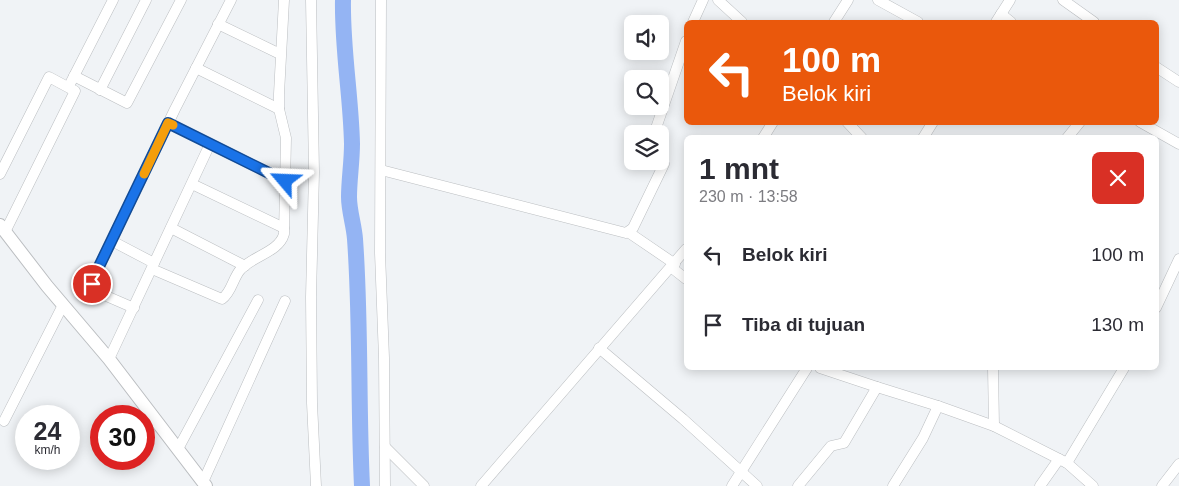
<!DOCTYPE html>
<html lang="id">
<head>
<meta charset="utf-8">
<style>
	:root { --surface:#fff; --page:#f7f7f7; --text:#2b2b33; --muted:#7c7c81 }
	body { margin:0; font-family:Helvetica,sans-serif; background:var(--page); color:var(--text); height:100vh; display:flex; flex-direction:column; font-size:19px; white-space:nowrap }
	* { box-sizing:border-box; margin:0 }
	p { font-size:16px; color:var(--muted) }
	.icon { flex:none; width:28px; height:28px; fill:none; stroke:currentColor; stroke-width:2; stroke-linecap:round; stroke-linejoin:round }
	.map { position:relative; flex:1; overflow:hidden }
	.panel { position:absolute; left:684px; top:135px; width:475px; height:235px; display:flex; flex-direction:column; background:var(--surface); border-radius:8px; box-shadow:0 2px 12px #0003 }
	.panel>* { flex:none }
	.top-card { position:absolute; left:684px; top:20px; width:475px; height:105px; border-radius:8px; box-shadow:0 2px 12px #0003; background:#ea580c; color:#fff; overflow:hidden }
	.controls { position:absolute; left:624px; top:15px; display:grid; gap:10px }
	.controls a { display:grid; place-items:center; width:45px; height:45px; border-radius:8px; background:var(--surface); box-shadow:0 2px 12px #0003; font-size:25px }
	.speed { position:absolute; left:15px; top:405px; display:flex; gap:10px; font-size:25px; font-weight:700; text-align:center }
	.speed>* { display:grid; place-content:center; width:65px; height:65px; border-radius:50%; background:var(--surface); box-shadow:0 2px 12px #0003; line-height:1 }
	.speed small { font-size:12px; font-weight:400 }
	.speed .limit { border:8px solid #d22; background:#fff; color:#111 }
	.pin { position:absolute; display:grid; place-items:center; width:42px; height:42px; color:#fff; margin:-21px; border:2px solid #fff; border-radius:50%; box-shadow:0 1px 5px #0007 }
	.me { position:absolute; width:55px; margin:-28px; rotate:296deg; stroke-linejoin:round; filter:drop-shadow(0 0 4px #0008) }
	.turn { display:flex; align-items:center; gap:18px; height:105px; padding:0 15px; font-size:22px }
	.turn .icon { width:65px; height:65px; stroke-width:2.5 }
	.turn b { display:block; font-size:35px; line-height:42px }
	.round { display:grid; place-items:center; flex:none; width:52px; height:52px; border-radius:8px; background:var(--page) }
	.headline { display:flex; align-items:center; justify-content:space-between; height:85px; padding:0 15px }
	h1 { font-size:30px; font-weight:700; line-height:38px }
	ul { padding:0; list-style:none }
	li { display:flex; align-items:center; gap:15px; height:70px; padding:0 15px }
	li div { flex:1 }
	li b { display:block; font-size:19px }
	li em { font-style:normal }
	.map>svg:first-child { display:block }
	.lines { fill:none; stroke-linecap:round; stroke-linejoin:round }
	.river { stroke:#94b4f3; stroke-width:16 }
	.minor-casing { stroke:#bbbec1; stroke-width:11 }
	.tertiary-casing { stroke:#bbbec1; stroke-width:14 }
	.minor { stroke:#fff; stroke-width:10 }
	.tertiary { stroke:#fff; stroke-width:12 }
	.route-casing { stroke:#114b97; stroke-width:12 }
	.route { stroke:#1a73e8; stroke-width:9 }
	.slow { stroke:#f59e0b; stroke-width:9 }
</style>
</head>
<body>
<div class="map">
<svg width="1179" height="486" viewBox="0 0 1179 486">
	<rect width="100%" height="100%" fill="#f0f3f6"/>
	<g class="lines">
		<path class="river" d="M343,0C342,48 351,96 352,144C352,162 349,180 349,197C349,211 354,225 355,239C361,321 358,404 362,486"/>
		<defs>
			<g id="minor">
				<polyline points="311,0 314,172 311,297 312,403 316,486"/>
				<polyline points="381,0 380,253 384,358 385,486"/>
				<polyline points="718,0 742,22"/>
				<polyline points="878,0 918,22"/>
				<polyline points="1063,0 1094,22"/>
				<polyline points="1001,14 1011,22"/>
				<polyline points="693,22 703,0"/>
				<polyline points="834,22 848,0"/>
				<polyline points="996,22 1010,0"/>
				<polyline points="218,24 280,54"/>
				<polyline points="1156,67 1179,82"/>
				<polyline points="196,68 279,109"/>
				<polyline points="74,76 127,103 181,0"/>
				<polyline points="71,82 113,0"/>
				<polyline points="100,90 146,0"/>
				<polyline points="847,122 862,138"/>
				<polyline points="1140,122 1179,144"/>
				<polyline points="168,123 285,181"/>
				<polyline points="654,134 686,41"/>
				<polyline points="763,138 773,122"/>
				<polyline points="923,138 933,122"/>
				<polyline points="1067,138 1080,122"/>
				<polyline points="381,170 626,233 633,228 664,164 660,159"/>
				<polyline points="0,174 49,77 75,91 5,232"/>
				<polyline points="192,184 284,228"/>
				<polyline points="171,228 245,266"/>
				<polyline points="628,232 675,264"/>
				<polyline points="112,241 154,263"/>
				<polyline points="672,268 686,279"/>
				<path d="M152,269L222,299C232,292 233,277 241,269C253,256 279,252 284,234L286,138L279,109V94L284,0"/>
				<polyline points="134,308 97,292 92,284 93,279 175,109 231,0"/>
				<polyline points="1156,308 1179,259"/>
				<polyline points="599,348 683,419 757,486"/>
				<polyline points="109,359 210,144"/>
				<polyline points="820,368 877,387 938,406 994,426 1067,463 1093,486"/>
				<polyline points="993,368 994,426"/>
				<polyline points="4,421 63,305"/>
				<polyline points="385,447 424,486"/>
				<polyline points="178,449 258,300"/>
				<polyline points="1067,463 1124,368"/>
				<polyline points="203,482 285,301"/>
				<polyline points="481,486 686,249"/>
				<polyline points="732,486 807,368"/>
				<polyline points="798,486 831,446 844,443 877,387"/>
				<polyline points="893,486 923,438 938,406"/>
				<polyline points="1040,486 1059,459"/>
				<polyline points="1162,486 1179,464"/>
			</g>
			<polyline id="tertiary" points="0,225 47,286 109,359 206,486"/>
		</defs>
		<use href="#minor" class="minor-casing"/>
		<use href="#tertiary" class="tertiary-casing"/>
		<use href="#minor" class="minor"/>
		<use href="#tertiary" class="tertiary"/>
	</g>
	<g class="lines">
		<defs>
			<polyline id="route" points="92,284 93,279 168,123 285,181"/>
		</defs>
		<use href="#route" class="route-casing"/>
		<use href="#route" class="route"/>
		<polyline class="slow" points="144,174 168,123 173,125"/>
	</g>
</svg>
<div class="controls">
<a><svg class="icon" aria-label="sound" viewBox="0 0 24 24"><path d="M4 9h4l5-4v14l-5-4H4zM17 9q2 3 0 6"/></svg></a>
<a><svg class="icon" aria-label="search" viewBox="0 0 24 24"><circle cx="10" cy="10" r="6"/><path d="M15 15l6 6"/></svg></a>
<a><svg class="icon" aria-label="layers" viewBox="0 0 24 24"><path d="M12 4l9 5-9 5-9-5zM3 14l9 5 9-5"/></svg></a>
</div>
<div class="speed"><div>24<small>km/h</small></div><div class="limit">30</div></div>
<div class="pin" style="left:92px;top:284px;background:#d93025"><svg class="icon" aria-label="arrive" viewBox="0 0 24 24"><path d="M6 21V4h12l-3 4 3 4H6"/></svg></div>
<svg class="me" style="left:285px;top:181px" viewBox="-20 -20 40 40"><path d="M0-17L14 15 0 8-14 15z" fill="#1a73e8" stroke="#fff" stroke-width="4"/></svg>
<div class="top-card">
<div class="turn"><svg class="icon" aria-label="left" viewBox="0 0 24 24"><path d="M17 20v-9H6M10 6l-5 5 5 5"/></svg><div><b>100 m</b>Belok kiri</div></div>
</div>
<section class="panel">
<div class="headline"><div><h1>1 mnt</h1><p>230 m · 13:58</p></div><a class="round" style="background:#d93025;color:#fff"><svg class="icon" aria-label="close" viewBox="0 0 24 24"><path d="M6 6l12 12M18 6L6 18"/></svg></a></div>
<ul>
<li><svg class="icon" aria-label="left" viewBox="0 0 24 24"><path d="M17 20v-9H6M10 6l-5 5 5 5"/></svg><div><b>Belok kiri</b></div><em>100 m</em></li>
<li><svg class="icon" aria-label="arrive" viewBox="0 0 24 24"><path d="M6 21V4h12l-3 4 3 4H6"/></svg><div><b>Tiba di tujuan</b></div><em>130 m</em></li>
</ul>
</section>
</div>
</body>
</html>
